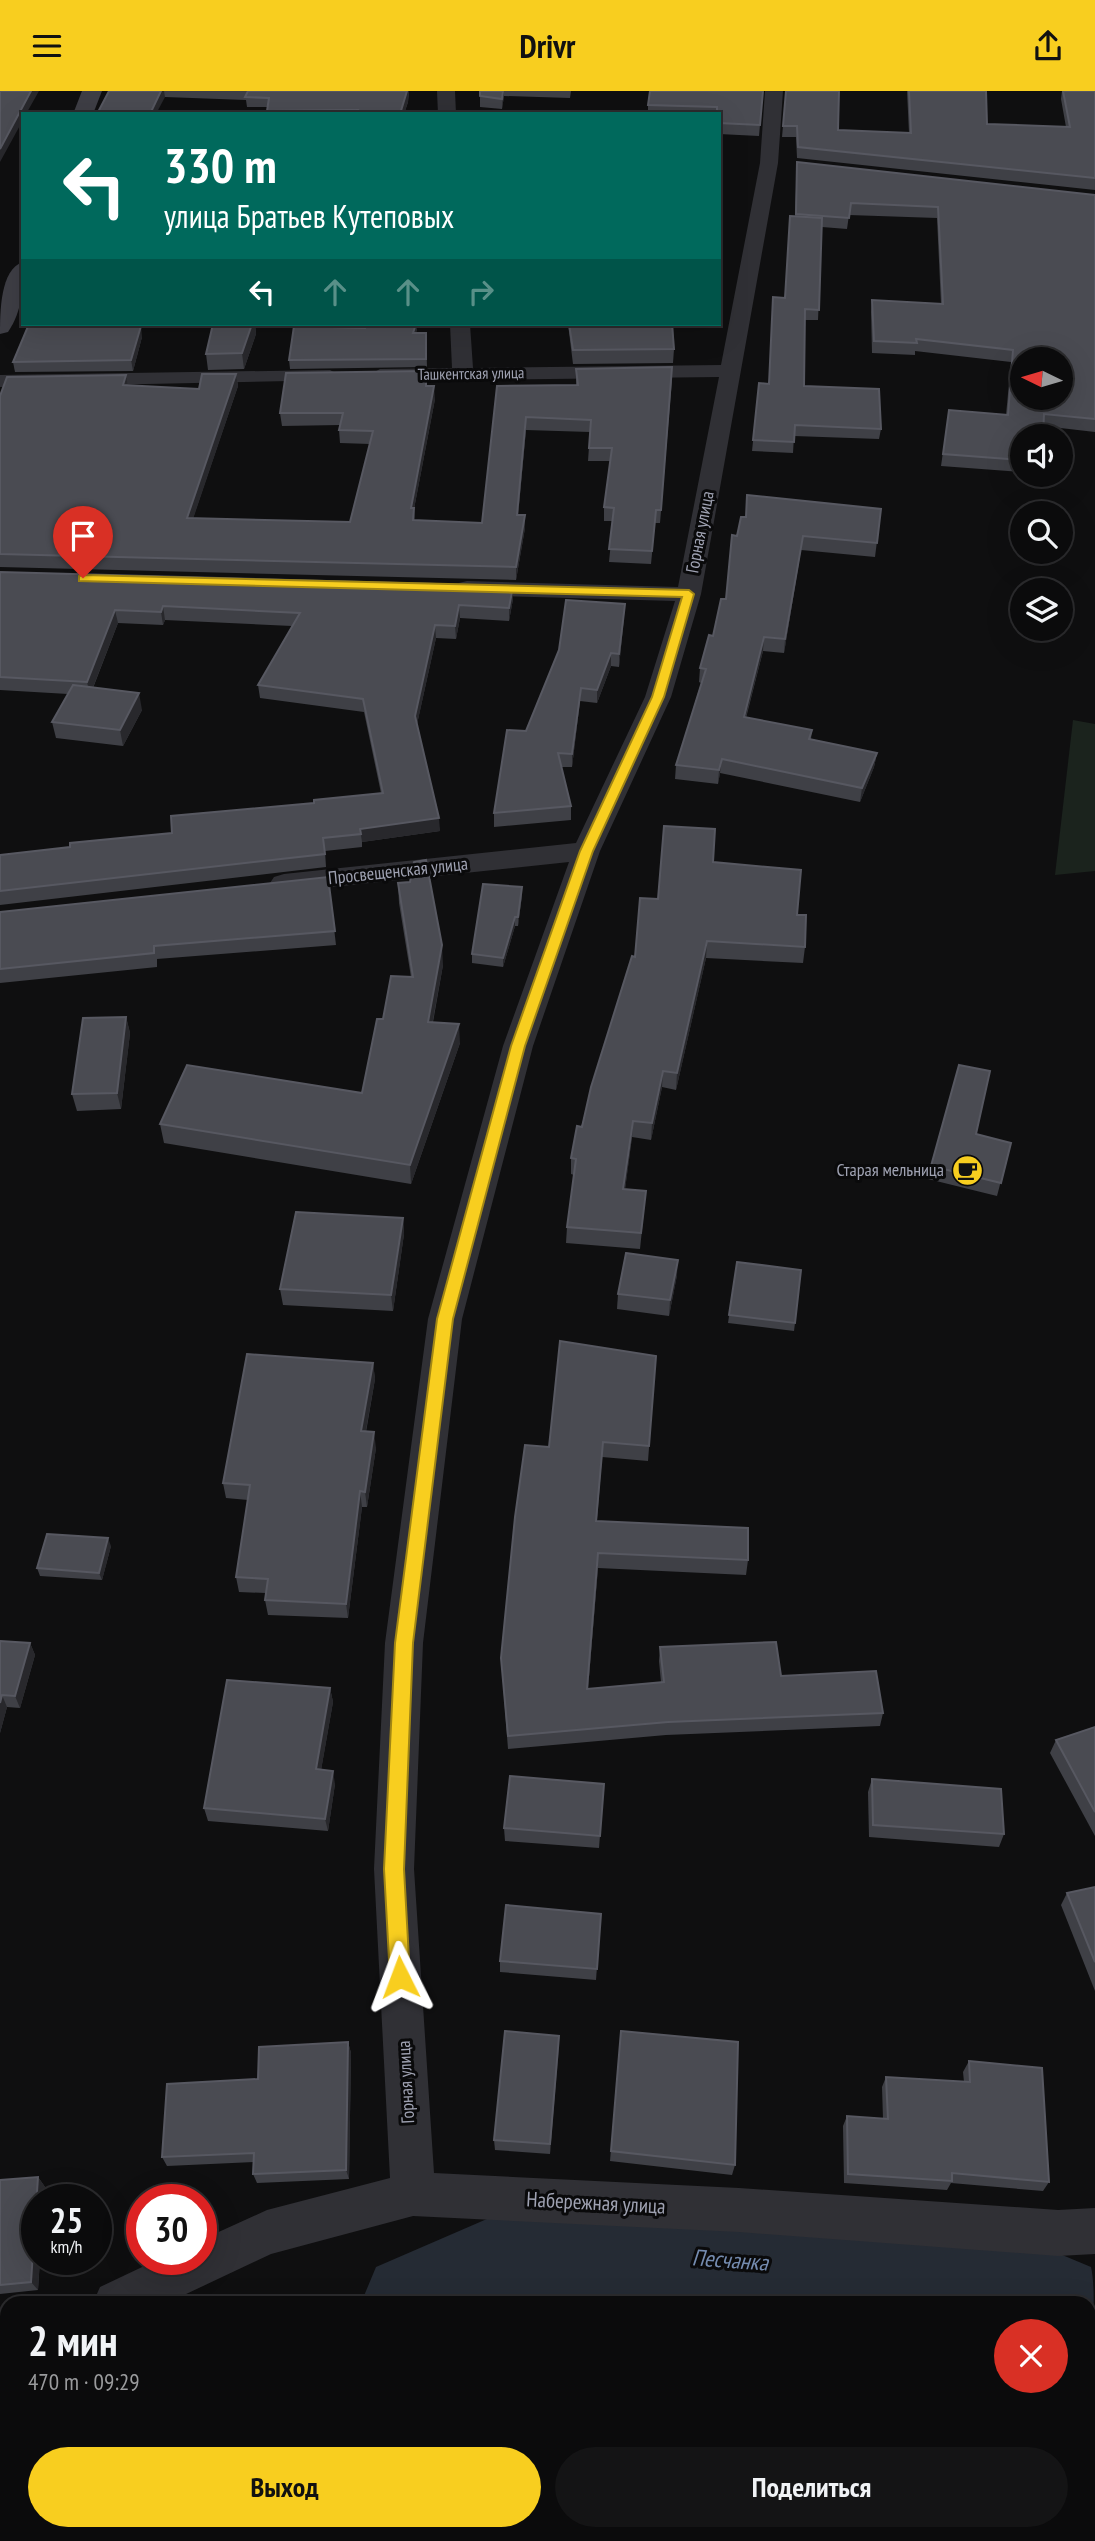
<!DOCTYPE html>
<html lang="ru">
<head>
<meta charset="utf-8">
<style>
	:root { --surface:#0b0b0c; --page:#141415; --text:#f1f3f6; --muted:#9a9b9d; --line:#2b2b2d; --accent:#f8ce1f }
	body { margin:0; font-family:"PT Sans Narrow",sans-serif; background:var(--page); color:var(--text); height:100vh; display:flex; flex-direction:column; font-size:26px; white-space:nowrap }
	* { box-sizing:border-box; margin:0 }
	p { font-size:23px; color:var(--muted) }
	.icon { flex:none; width:38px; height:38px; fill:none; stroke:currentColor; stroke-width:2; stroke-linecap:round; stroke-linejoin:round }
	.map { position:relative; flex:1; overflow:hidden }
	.sheet { position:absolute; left:0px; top:2205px; width:1096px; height:245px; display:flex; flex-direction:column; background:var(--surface); border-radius:21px 21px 0 0; box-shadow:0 7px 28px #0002,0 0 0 2px var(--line) }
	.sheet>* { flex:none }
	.top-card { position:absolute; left:21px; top:21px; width:700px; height:214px; border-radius:0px; box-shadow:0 7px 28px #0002,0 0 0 2px var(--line); background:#00695c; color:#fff; overflow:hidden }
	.needle { width:46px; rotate:275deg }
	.tools { position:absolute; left:1010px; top:256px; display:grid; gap:14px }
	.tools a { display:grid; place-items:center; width:63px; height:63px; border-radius:50%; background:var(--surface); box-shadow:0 7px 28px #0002,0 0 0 2px var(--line); font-size:35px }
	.speed { position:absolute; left:21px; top:2093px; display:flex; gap:14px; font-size:35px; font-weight:700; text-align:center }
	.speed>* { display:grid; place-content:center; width:91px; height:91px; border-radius:50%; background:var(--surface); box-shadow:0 7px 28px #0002,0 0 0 2px var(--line); line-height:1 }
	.speed small { font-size:18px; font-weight:400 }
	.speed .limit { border:10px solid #d22; background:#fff; color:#111 }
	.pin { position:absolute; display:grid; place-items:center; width:60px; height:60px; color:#fff; margin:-72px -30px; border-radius:50% 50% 50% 0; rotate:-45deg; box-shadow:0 0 7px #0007 }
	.pin .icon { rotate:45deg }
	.me { position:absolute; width:77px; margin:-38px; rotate:357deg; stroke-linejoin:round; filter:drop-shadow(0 0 5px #0008) }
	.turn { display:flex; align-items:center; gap:24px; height:147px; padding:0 28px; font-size:32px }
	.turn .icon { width:91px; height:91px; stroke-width:2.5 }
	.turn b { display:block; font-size:49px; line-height:60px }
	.lanes { display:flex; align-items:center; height:66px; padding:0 28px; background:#0003; justify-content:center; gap:35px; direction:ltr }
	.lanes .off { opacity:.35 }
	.round { display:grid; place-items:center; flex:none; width:74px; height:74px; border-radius:37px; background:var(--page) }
	.overview { display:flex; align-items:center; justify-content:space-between; height:119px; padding:0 28px }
	h1 { font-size:42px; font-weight:700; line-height:52px }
	.primary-button { display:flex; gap:14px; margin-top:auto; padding:14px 28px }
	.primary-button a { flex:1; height:80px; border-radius:42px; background:var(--accent); color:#111; font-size:28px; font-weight:700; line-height:80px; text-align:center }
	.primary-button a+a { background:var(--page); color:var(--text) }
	header { display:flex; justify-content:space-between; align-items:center; height:91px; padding:0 28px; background:var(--accent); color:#111; font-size:32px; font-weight:700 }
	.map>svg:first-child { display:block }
	.green { fill:#1b231d }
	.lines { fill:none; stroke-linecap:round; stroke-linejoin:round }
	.river { fill:#252b34; fill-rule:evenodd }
	.street { fill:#303035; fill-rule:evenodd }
	.secondary { fill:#3e3e45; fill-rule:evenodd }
	.wall { fill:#3f4046 }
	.shaded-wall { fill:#28282c }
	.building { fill:#4a4b52; stroke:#575861; stroke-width:2; fill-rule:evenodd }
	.route { fill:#f8ce1f; stroke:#a18614; stroke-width:2 }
	.labels { text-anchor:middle; stroke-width:6; stroke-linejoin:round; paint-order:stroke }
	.far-street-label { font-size:16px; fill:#9fa2b2; stroke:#0a0a0b }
	.street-label { font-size:18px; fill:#9fa2b2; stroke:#0a0a0b }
	.poi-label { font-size:18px; fill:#9fa2b2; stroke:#0a0a0b; text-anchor:end }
	.near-street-label { font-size:21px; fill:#9fa2b2; stroke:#0a0a0b }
	.near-water-label { font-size:23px; font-style:italic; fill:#748baf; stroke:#0a0a0b }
</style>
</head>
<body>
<header><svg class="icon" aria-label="menu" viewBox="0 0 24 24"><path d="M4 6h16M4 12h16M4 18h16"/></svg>Drivr<svg class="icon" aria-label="share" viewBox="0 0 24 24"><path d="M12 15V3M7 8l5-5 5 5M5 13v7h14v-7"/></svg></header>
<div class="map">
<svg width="1095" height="2450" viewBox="0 0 1095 2450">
	<rect width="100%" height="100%" fill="#0f0f10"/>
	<polygon class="green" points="1073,629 1095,633 1095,780 1055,784"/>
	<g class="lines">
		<g class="river">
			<path d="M540,2105L967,2135L1055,2161L1091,2176C1095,2193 1095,2236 1088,2249V2212H634L543,2205L528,2212H361L376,2176Z"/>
			<polygon points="7,2311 7,2417 0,2420 0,2314"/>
		</g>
		<g class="street">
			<polygon points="437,0 455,0 456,23 438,23"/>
			<polygon points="765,0 783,0 778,72 701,503 671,606 600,760 533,955 462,1228 423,1552 414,1778 434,2082 739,2097 1058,2119 1095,2117 1095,2163 1058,2165 739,2141 413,2125 271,2163 167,2212 93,2212 100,2196 159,2168 201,2168 201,2149 267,2119 390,2087 374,1778 385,1552 428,1228 503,955 569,771 284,801 274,798 270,792 274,786 284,783 576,752 645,606 675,510 467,504 459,502 455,497 459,492 467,490 678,496 719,286 380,290 369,284 380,278 452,277 450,233 470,233 473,277 721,274 760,72"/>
			<polygon points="330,279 341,285 337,289 0,296 0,284"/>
			<polygon points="7,2227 7,2273 0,2276 0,2230"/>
		</g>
		<g class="secondary">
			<polygon points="82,0 102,0 93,23 73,23"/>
			<path d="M23,171C23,196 23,219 8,241L0,243C0,222 0,178 23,171Z"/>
		</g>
	</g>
	<g class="wall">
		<polygon points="109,0 409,0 408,11 404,23 267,23 268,16 247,16 246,9 165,6"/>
		<polygon points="480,0 571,0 570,7 504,5 502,18 480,16"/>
		<polygon points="763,0 759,45 719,43 719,23 648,23 648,14"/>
		<polygon points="786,0 838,39 909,42 907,0 986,0 987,33 1066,36 1061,8 1062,0 1095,0 1095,99 797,67 796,46 782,46"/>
		<polygon points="797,71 1095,104 1095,341 1043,335 1022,345 1022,381 941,375 949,319 1006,324 1011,271 915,260 915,264 872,262 871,221 872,209 941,213 937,127 849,124 847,138 822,136 818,229 805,229 804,295 881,338 879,348 794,345 793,362 752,360 759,292 768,293 785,207 795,126"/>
		<polygon points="213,233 255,233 256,243 244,278 208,279 206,263"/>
		<polygon points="366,233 418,233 416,242 426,242 427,276 290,278 289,269 365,237"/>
		<polygon points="568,233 673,233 674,258 673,272 573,273"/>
		<polygon points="142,246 133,280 15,281 13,271"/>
		<polygon points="576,278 672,289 660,432 655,432 651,473 609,471 613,430 604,430 604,416 610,370 588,370 590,341 526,339 518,424 525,424 525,437 516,489 0,476 0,305 127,294 199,298 236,283 238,295 193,427 350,431 370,353 340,352 339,339 340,334 282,335 280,322 427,295 435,308 414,418 415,429 482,432 497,295 576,294"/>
		<polygon points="881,418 875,466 801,459 784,562 763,560 746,627 812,639 811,648 877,662 874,676 860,711 720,682 718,693 675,688 676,674 701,592 699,591 700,577 713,545 726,508 737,445 746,426"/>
		<polygon points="0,481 513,495 513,508 509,530 460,527 456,548 436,547 417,633 440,740 362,751 362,756 325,760 326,776 0,814 0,764 70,756 172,742 314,712 381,702 364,621 260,607 258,594 292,535 165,529 163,534 118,532 93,597 142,619 123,655 56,647 52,631 68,603 0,599"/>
		<polygon points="624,526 619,576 611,575 597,612 580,610 572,676 561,676 571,715 571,729 494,736 494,722 526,640"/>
		<polygon points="328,786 336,854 157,868 157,876 0,892 0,821"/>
		<polygon points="398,792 443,874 433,931 460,952 411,1093 164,1052 160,1033 362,1002 383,928 411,886 399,812"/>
		<polygon points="522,804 518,835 515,835 503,876 472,872 472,863"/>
		<polygon points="658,808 797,824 805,856 803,872 706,867 676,999 662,996 651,1049 632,1046 625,1098 646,1100 640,1158 566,1152 567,1136 574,1084 571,1083 571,1067 635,866"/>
		<polygon points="126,926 130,942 121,1018 77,1020 72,1003"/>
		<polygon points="976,1043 1011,1052 997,1105 928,1088 931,1075"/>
		<polygon points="403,1127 404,1143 393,1220 283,1214 280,1198"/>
		<polygon points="737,1171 795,1232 794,1240 728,1232"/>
		<polygon points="677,1184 669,1225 617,1218 618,1203"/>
		<polygon points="656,1265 648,1370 602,1366 597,1430 748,1469 746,1484 598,1477 588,1598 661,1591 659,1570 660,1556 781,1585 883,1622 880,1635 666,1644 508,1658 501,1567 549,1356"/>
		<polygon points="373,1272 375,1288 366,1341 376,1357 367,1416 362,1416 348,1527 268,1524 265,1509 266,1502 239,1501 236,1486 248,1409 226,1407 223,1392"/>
		<polygon points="111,1455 102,1489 40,1485 37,1477"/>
		<polygon points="0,1550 30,1552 35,1564 20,1617 7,1616 0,1642"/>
		<polygon points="330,1597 333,1611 321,1679 335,1693 328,1740 208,1730 204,1717"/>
		<polygon points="1095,1636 1095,1745 1050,1662 1056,1649"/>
		<polygon points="872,1688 1004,1743 999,1756 869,1746 868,1701"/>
		<polygon points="604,1693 599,1757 505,1750 504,1737"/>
		<polygon points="1095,1796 1095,1900 1061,1814 1067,1802"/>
		<polygon points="601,1823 596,1889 500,1881 500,1870"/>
		<polygon points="621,1940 735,2074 732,2084 610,2070"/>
		<polygon points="559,1945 550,2063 495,2059 494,2049"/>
		<polygon points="348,1951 351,1962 349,2088 257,2092 253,2083 254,2071 167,2075 162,2066 258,1988"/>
		<polygon points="969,1970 1049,2091 1043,2100 951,2092 947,2099 844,2092 843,2035 847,2025 883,2028 882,1996 886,1986 964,1991 963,1981"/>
		<polygon points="38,2086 45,2096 44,2109 37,2109 37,2168 40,2168 38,2199 0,2203 0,2089"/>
		<polygon points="1088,2339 1095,2340 1095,2407 1088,2407"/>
	</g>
	<g class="shaded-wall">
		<polygon points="31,0 39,0 26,23 23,23 23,29 0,71 0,58"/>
		<polygon points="161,0 164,0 165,6 156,23 150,23"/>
		<polygon points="407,0 409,0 408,11 404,23 400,23"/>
		<polygon points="503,0 504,0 504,5 502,18"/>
		<polygon points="252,233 255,233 256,243 244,278 242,262"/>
		<polygon points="416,233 418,233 414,250 413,242"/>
		<polygon points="141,235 142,246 133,280 131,269"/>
		<polygon points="236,283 238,295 189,440 187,427"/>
		<polygon points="126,284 128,297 123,294"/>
		<polygon points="434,295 435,308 414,418 415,430 413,442 411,417"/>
		<polygon points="526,326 526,339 517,437 517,424"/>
		<polygon points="525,424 525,437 516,489 516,476"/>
		<polygon points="803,445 801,459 784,562 785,548"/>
		<polygon points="513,495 513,508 509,530 509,517"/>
		<polygon points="625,513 624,526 619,576 619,563"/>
		<polygon points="459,514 460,527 456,548 455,535"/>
		<polygon points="163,515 165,529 163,534 161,521"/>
		<polygon points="115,519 118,532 90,604 87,591"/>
		<polygon points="435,534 436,547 416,638 415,625"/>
		<polygon points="764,546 763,560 742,640 744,626"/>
		<polygon points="611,562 611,575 597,612 597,599"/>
		<polygon points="581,597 580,610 572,676 572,663"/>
		<polygon points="139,602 142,619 123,655 120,639"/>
		<polygon points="877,662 874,676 860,711 862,697"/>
		<polygon points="722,668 720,682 718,693 719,679"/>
		<polygon points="439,727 440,740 362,751 360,738"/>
		<polygon points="522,796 522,804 518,835 518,826"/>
		<polygon points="515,826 515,835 503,876 503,867"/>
		<polygon points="707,850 706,867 676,999 677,982"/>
		<polygon points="442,854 443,874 429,950 428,931"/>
		<polygon points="126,926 130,942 121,1018 117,1002"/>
		<polygon points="459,933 460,952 411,1093 410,1074"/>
		<polygon points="663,980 662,996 651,1049 652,1032"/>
		<polygon points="633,1030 632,1046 623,1114 623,1098"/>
		<polygon points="403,1127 404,1143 393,1220 391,1204"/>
		<polygon points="678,1169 677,1184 669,1225 670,1209"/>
		<polygon points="373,1272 375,1288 363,1356 361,1340"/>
		<polygon points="374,1341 376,1357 367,1416 365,1401"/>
		<polygon points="360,1400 362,1416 348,1527 346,1513"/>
		<polygon points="108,1447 111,1455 102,1489 99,1482"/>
		<polygon points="598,1462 598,1477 587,1611 587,1598"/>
		<polygon points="30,1552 35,1564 20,1617 15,1605"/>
		<polygon points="330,1597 333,1611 319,1691 316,1678"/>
		<polygon points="2,1604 7,1616 0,1642 0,1612"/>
		<polygon points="333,1680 335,1693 328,1740 325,1728"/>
		<polygon points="559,1945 559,1956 550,2063 550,2053"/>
		<polygon points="348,1951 351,1962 349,2088 346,2079"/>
		<polygon points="38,2086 45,2096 44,2109 37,2109"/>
		<polygon points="37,2110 37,2168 40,2168 38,2199 31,2191"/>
	</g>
	<g class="building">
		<polygon points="0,0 31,0 0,58"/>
		<polygon points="109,0 161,0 150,23 97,23"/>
		<polygon points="248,0 407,0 400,23 357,23 358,19 267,20 269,7 245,6"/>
		<polygon points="480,0 503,0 502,8 480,5"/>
		<polygon points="650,0 763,0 760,34 719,32 719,23 717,23 717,16 648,14"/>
		<polygon points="786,0 839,0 838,39 911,42 909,0 986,0 987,33 1070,36 1063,0 1095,0 1095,87 798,56 797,35 783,35"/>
		<path d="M797,71L1095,104V328L1044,323L1043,345H1022V369L943,363L949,319L1008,324L1013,259L916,248L917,252L874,250L872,209L943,213L938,116L851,112L849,127L796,123ZM1022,268H1060V306H1022Z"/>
		<polygon points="790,125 822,127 819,219 805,218 804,295 879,298 881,338 795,334 794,351 753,349 759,292 769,293 773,206 785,207"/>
		<polygon points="29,233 85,233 141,235 131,269 13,271"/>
		<polygon points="213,233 252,233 242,262 206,263"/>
		<polygon points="366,233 416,233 413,242 426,242 426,268 289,269 294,235 365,237"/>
		<polygon points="569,233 672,233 674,258 573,259"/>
		<polygon points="672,276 661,419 656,419 652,460 609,458 614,417 604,416 612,357 589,357 591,329 526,326 517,424 525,424 516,476 0,463 0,305 7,286 126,284 123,294 199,298 202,283 236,283 187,427 350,431 373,340 339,339 343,322 280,322 286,282 426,280 426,295 434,295 411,417 414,417 413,429 482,432 497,295 578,294 576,278"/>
		<polygon points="747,404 881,418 877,452 803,445 785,548 764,546 744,626 812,639 809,648 877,662 862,697 722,668 719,679 676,674 706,578 700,577 709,544 713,545 721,508 726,508 732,444 737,445 741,426 746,426"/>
		<polygon points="0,481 513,495 509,517 459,514 455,535 435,534 415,625 439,727 360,738 361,743 323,747 325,763 0,800 0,764 70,756 70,752 172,742 171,725 314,712 314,709 383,702 363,608 258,594 300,522 163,515 161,521 115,519 87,591 0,586"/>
		<polygon points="566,509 625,513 619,563 611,562 597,599 581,597 572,663 558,662 571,715 494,722 507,639 526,640 559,559"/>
		<polygon points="73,594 139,602 120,639 52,631"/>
		<polygon points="664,735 715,738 713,771 801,779 797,824 806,824 805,856 707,850 677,982 663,980 652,1032 633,1030 623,1098 646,1100 641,1142 567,1136 576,1068 571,1067 577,1035 582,1036 591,996 632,865 635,866 640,807 658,808"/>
		<polygon points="426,769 442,854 428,931 459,933 410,1074 160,1033 187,974 362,1002 377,928 383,928 391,885 413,886 398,792 410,791 414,771"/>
		<polygon points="328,786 335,840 154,855 154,862 0,878 0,821"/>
		<polygon points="483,793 522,796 518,826 515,826 503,867 472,863"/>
		<polygon points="126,926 117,1002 72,1003 83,927"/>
		<polygon points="959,974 990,980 976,1043 1011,1052 1001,1092 931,1075"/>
		<polygon points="296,1121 403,1127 391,1204 280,1198"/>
		<polygon points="626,1162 678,1169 670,1209 618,1203"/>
		<polygon points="737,1171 801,1179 795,1232 729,1224"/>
		<polygon points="560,1250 656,1265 649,1355 603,1351 596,1430 748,1437 748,1469 598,1462 587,1598 664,1591 660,1556 776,1551 781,1585 876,1580 883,1622 668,1631 508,1645 501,1567 515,1426 525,1354 549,1356"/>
		<polygon points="247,1263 373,1272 361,1340 374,1341 365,1401 360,1400 346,1513 265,1509 268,1488 236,1486 250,1394 223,1392"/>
		<polygon points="47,1443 108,1447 99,1482 37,1477"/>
		<polygon points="0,1550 30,1552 15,1605 2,1604 0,1612"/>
		<polygon points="227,1589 330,1597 316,1678 333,1680 325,1728 204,1717"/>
		<polygon points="1095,1636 1095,1721 1056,1649"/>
		<polygon points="510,1685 604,1693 600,1745 504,1737"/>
		<polygon points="872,1688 1001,1698 1004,1743 873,1734"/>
		<polygon points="1095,1796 1095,1871 1067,1802"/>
		<polygon points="506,1814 601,1823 597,1878 500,1870"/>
		<polygon points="505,1940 559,1945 550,2053 494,2049"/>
		<polygon points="621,1940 738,1951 735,2074 611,2060"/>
		<polygon points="348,1951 346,2079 253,2083 254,2062 162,2066 167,1993 258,1988 259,1956"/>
		<polygon points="969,1970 1042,1977 1049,2091 952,2082 952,2090 848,2083 847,2025 888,2028 886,1986 970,1991"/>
		<polygon points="38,2086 31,2191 0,2194 0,2089"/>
		<polygon points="1088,2339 1095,2340 1095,2401 1088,2400"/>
	</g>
	<polygon class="route" points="83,484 689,499 694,503 664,606 593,760 525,955 453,1228 413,1552 404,1778 410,1886 407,1893 400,1896 393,1893 390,1886 384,1778 395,1552 437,1228 511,955 580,760 652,606 682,506 79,490 79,485"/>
	<defs>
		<symbol id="cafe-disc" viewBox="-11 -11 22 22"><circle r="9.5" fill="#f8ce1f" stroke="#0a0a0b"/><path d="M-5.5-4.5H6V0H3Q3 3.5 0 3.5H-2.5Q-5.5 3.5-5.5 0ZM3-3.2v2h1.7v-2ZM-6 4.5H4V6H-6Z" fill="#111"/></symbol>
	</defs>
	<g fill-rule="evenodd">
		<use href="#cafe-disc" x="950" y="1062" width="35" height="35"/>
	</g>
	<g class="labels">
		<g class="far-street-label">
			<text transform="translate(471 282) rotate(-1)" y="6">Ташкентская улица</text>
		</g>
		<g class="street-label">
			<text transform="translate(700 441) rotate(-79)" y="6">Горная улица</text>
			<text transform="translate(398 780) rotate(-6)" y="6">Просвещенская улица</text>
			<text transform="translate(406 1991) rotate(-93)" y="6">Горная улица</text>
		</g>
		<g class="poi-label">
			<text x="944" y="1085">Старая мельница</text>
		</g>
		<g class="near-street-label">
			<text transform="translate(596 2112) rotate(3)" y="7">Набережная улица</text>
		</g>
		<g class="near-water-label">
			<text transform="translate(730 2169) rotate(4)" y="8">Песчанка</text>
		</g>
	</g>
</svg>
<div class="tools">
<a><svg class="needle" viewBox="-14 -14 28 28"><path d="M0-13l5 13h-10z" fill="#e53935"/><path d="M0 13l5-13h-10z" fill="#9a9b9d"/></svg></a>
<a><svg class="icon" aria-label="sound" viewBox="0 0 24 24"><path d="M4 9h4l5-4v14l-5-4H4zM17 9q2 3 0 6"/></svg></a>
<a><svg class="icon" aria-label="search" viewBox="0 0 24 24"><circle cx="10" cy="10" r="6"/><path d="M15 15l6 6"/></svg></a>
<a><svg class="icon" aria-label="layers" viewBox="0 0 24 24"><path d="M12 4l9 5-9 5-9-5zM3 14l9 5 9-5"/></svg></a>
</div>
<div class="speed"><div>25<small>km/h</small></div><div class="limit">30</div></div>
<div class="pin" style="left:83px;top:487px;background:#d93025"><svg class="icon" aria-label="arrive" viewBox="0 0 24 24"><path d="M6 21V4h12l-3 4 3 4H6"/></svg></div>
<svg class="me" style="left:400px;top:1886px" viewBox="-20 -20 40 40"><path d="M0-17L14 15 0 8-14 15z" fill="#f8ce1f" stroke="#fff" stroke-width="4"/></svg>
<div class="top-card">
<div class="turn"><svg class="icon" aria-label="left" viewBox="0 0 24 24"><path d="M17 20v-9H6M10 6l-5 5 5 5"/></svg><div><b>330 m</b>улица Братьев Кутеповых</div></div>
<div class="lanes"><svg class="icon" aria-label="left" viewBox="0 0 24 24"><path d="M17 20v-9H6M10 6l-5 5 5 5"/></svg><svg class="icon off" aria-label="ahead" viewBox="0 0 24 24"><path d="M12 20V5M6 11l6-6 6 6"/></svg><svg class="icon off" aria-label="ahead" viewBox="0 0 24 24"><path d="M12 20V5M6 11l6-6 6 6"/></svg><svg class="icon off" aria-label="right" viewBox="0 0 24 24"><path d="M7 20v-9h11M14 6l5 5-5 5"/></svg></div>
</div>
<section class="sheet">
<div class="overview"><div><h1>2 мин</h1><p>470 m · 09:29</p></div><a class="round" style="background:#d93025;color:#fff"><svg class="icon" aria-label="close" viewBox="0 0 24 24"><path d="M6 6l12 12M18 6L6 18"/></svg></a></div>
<div class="primary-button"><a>Выход</a><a>Поделиться</a></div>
</section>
</div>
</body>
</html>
